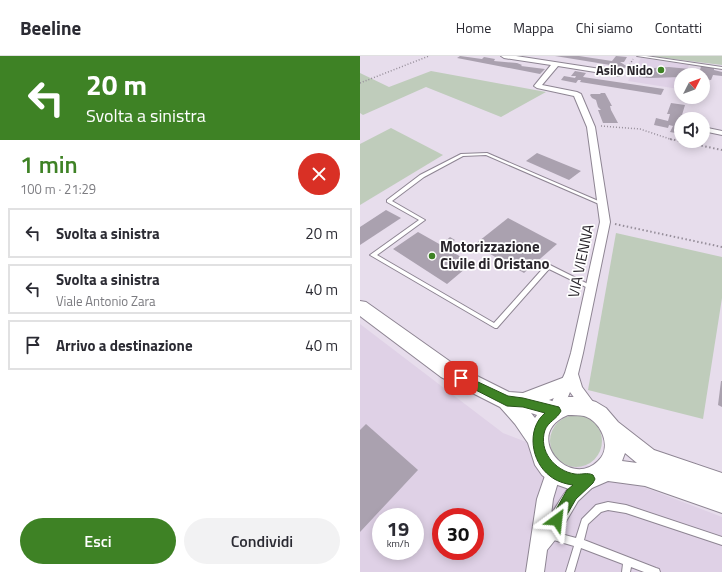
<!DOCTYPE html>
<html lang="it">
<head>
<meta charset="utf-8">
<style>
	:root { --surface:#fff; --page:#f2f2f3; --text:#2b2b33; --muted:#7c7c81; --line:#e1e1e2; --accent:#3e8225 }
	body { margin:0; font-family:"Titillium Web",sans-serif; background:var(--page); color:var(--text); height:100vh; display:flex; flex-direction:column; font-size:15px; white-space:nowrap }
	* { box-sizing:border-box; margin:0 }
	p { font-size:13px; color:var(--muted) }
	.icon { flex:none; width:22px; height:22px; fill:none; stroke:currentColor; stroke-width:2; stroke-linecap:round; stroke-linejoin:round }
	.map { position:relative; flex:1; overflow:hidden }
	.sheet { display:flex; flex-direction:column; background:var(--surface); width:360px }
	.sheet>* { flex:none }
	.guide { background:#3e8225; color:#fff; overflow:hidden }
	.needle { width:26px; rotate:48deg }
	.tools { position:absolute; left:314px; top:12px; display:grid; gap:8px }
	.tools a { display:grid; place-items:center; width:36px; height:36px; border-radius:50%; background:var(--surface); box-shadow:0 2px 10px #0003; font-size:20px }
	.speed { position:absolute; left:12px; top:452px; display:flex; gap:8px; font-size:20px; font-weight:700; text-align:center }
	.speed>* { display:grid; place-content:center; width:52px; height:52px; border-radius:50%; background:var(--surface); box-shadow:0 2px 10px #0003; line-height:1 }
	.speed small { font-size:10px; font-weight:400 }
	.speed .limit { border:6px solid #d22; background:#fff; color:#111 }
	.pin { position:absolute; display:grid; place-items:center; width:34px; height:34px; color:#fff; margin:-17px; border-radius:8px; box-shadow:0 2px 6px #0006 }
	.me { position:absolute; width:44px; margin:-22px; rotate:30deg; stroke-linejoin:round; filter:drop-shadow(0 0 3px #0008) }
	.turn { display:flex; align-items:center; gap:14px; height:84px; padding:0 20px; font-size:18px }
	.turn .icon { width:52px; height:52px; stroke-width:2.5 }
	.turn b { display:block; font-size:28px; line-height:34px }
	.round { display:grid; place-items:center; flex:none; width:42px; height:42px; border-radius:21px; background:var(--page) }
	.overview { display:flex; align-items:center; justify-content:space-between; height:68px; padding:0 20px }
	h1 { font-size:24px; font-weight:600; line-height:30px; color:var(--accent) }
	.cta { display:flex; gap:8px; margin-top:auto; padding:8px 20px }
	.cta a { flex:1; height:46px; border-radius:24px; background:var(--accent); color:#fff; font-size:16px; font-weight:600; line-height:46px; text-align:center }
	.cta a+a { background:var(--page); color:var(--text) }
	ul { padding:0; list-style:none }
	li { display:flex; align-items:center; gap:12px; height:50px; margin:0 8px 6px; padding:0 12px; border:2px solid var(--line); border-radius:0px }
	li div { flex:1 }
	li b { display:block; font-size:15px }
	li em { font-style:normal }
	header { display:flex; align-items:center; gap:24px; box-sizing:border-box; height:56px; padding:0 20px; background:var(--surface); border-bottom:1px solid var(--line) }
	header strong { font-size:19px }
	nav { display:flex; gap:22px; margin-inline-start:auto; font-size:14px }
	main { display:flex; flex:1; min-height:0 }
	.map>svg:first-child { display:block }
	.built { fill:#dfd1e6; fill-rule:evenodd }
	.green { fill:#bfccbb }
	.building { fill:#aaa1af }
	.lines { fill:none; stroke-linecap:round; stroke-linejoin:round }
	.lane-casing { stroke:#8e8593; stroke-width:2 }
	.street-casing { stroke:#8e8593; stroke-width:2 }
	.secondary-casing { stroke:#8e8593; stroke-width:2 }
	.path-far1 { stroke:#968e9a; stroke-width:1.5; stroke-dasharray:1 2; stroke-linecap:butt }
	.path { stroke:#968e9a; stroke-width:2; stroke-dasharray:1.5 2.5; stroke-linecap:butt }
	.lane { fill:#fff; fill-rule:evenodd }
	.street { fill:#fff; fill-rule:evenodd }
	.secondary { fill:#fff; fill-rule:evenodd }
	.route { fill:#3e8225; stroke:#285418 }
	.poi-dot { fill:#3e8225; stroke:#fff; stroke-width:1.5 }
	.labels { text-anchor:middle; stroke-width:3.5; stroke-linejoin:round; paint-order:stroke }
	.far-poi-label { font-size:13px; font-weight:bold; fill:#29252b; stroke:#fff; text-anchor:end }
	.poi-label { font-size:15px; font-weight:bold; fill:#29252b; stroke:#fff; text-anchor:start }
	.street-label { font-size:15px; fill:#29252b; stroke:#fff }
</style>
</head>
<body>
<header>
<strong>Beeline</strong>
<nav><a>Home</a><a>Mappa</a><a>Chi siamo</a><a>Contatti</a></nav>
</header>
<main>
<section class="sheet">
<div class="guide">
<div class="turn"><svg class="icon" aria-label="left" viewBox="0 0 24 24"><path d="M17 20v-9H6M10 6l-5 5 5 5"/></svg><div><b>20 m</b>Svolta a sinistra</div></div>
</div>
<div class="overview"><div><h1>1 min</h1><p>100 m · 21:29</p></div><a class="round" style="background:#d93025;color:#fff"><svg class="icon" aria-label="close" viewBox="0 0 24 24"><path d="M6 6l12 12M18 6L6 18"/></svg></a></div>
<ul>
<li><svg class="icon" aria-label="left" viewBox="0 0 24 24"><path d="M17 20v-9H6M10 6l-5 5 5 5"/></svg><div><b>Svolta a sinistra</b></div><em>20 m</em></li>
<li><svg class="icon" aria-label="left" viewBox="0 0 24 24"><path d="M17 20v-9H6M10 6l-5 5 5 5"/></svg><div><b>Svolta a sinistra</b><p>Viale Antonio Zara</p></div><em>40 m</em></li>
<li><svg class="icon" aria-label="arrive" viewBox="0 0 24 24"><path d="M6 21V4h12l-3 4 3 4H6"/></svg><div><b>Arrivo a destinazione</b></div><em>40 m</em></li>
</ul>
<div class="cta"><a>Esci</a><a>Condividi</a></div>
</section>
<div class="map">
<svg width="362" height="516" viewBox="0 0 362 516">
	<rect width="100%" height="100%" fill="#e7ddec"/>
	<g class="built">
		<polygon points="281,2 329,9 325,19 321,19 319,33 268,25"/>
		<path d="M0,268L143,377L362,461V516H0ZM21,461H55V495H21ZM81,461H115V495H81Z"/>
	</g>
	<g class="green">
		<polygon points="289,0 362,0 362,9"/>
		<polygon points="71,15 186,36 141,61 66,31 3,59 0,57 0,17 29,31"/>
		<polygon points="31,72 83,99 0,149 0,88"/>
		<polygon points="256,177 362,201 362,242 343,363 228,334"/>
		<circle cx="216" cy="385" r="26"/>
	</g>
	<g class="building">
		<polygon points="100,0 122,3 124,1 135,3 134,5 157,7 162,9 161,10 185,13 180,18 97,2"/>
		<polygon points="195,0 219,0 252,5 256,0 267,1 264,6 260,6 268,11 258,13 250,7 250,9 232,6"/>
		<polygon points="341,10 354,12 354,14 362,16 362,20 353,19 351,24 343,23 343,19 339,19"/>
		<polygon points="309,11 329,13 328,17 321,19 321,21 290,22 279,21 281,16 284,16 285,13 294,14 294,12"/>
		<polygon points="215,15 226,17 223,21 304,33 301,39 220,26 221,24 218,24 216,27 201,24 204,20 215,22 216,20 211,20"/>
		<polygon points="240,37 245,37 252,50 250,50 251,54 258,67 243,67 238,54 241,54 238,51 236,44 232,42 230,39 231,38 241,38"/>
		<polygon points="311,47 325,49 322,59 320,60 322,60 321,67 317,66 316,68 321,69 321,78 310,76 313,70 309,69 308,72 294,69 296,62 308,65 310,58 307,58"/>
		<polygon points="177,97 221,115 209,124 166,105"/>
		<polygon points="26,154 41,162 0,189 0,171"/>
		<polygon points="148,162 197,188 164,217 114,189"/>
		<polygon points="58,176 81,189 90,181 95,184 85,192 112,207 87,228 33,193"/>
		<polygon points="361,325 362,325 362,351 358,349"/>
		<polygon points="6,368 58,414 0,476 0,374"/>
	</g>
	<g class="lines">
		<defs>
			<g id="lane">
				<polygon points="277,0 286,0 362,11 362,13"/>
				<polygon points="127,97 243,147 241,148 239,148 126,99 103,100 64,121 32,145 65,164 17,199 134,267 186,209 190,209 232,230 233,231 230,233 228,232 189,213 137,272 135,272 10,199 59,164 27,146 27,144 60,119 101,98"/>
				<polygon points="248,446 266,449 362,481 362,489 266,457 248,454 241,456 228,468 224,484 296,512 299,513 300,516 284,516 271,511 270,516 262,516 263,508 221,492 214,516 206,516 214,490 187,482 186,479 187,476 190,475 216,482 222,463 236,449"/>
			</g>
			<g id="street">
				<polygon points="141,0 156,0 260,16 263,18 260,20 198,10 182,29 217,36 221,38 235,71 250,166 223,297 218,318 222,331 239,354 237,359 232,360 227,359 210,336 200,360 195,361 190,360 188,355 205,317 211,297 240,166 227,71 214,40 177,32 174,30 191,9 144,2"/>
				<polygon points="343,71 362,75 362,79 343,75"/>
				<path d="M193,408L198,411L201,416L193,443L191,459C201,443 210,424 228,416L234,418L236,424L234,430L218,445L195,484L187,494L184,516H166L177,443L188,411Z"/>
			</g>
			<path id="secondary" d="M0,245L6,246L95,309L149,336L163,337L205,321L212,323L215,329L212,335L189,344L195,346L208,341H214L226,343L236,346L246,352L258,366L294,394L362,417V457L285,430L248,425L225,435L212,434L192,427L182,419L175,409L168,387L155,368L140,351L81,321L0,260ZM171,357L177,359L175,362ZM208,359C213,359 219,359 224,360C241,365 253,391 238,405C209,434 161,378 208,359ZM265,397L277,407L262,405Z"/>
		</defs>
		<use href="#lane" class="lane-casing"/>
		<use href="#street" class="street-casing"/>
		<use href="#secondary" class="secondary-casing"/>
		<g class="path-far1">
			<polyline points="267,14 273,3"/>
			<polyline points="327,19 330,13"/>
			<polyline points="0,27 69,0"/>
			<polyline points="241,70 280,73 313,84"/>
		</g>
		<g class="path">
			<polyline points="310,83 362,94"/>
			<polyline points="255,168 362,191"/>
		</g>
		<use href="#lane" class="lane"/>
		<use href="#street" class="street"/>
		<use href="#secondary" class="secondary"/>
	</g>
	<path class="route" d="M101,318L148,340L163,342L199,351L201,355C197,363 188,366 185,374C178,395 195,415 215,418C221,419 227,416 233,419L235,423L233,427L216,443L201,469L197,471L192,469L190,464L207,434L213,429C205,428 196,425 190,420C171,406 166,373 185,357L163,351L147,350L98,325L96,322L98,319Z"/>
	<g class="poi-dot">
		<circle cx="301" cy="14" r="4"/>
		<circle cx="72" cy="200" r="4"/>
	</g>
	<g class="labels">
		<g class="far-poi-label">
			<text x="293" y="19">Asilo Nido</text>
		</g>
		<g class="poi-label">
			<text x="80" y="196">Motorizzazione<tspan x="80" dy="17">Civile di Oristano</tspan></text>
		</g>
		<g class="street-label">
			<text transform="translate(221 205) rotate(-78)" y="5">VIA VIENNA</text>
		</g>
	</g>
</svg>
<div class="tools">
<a><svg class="needle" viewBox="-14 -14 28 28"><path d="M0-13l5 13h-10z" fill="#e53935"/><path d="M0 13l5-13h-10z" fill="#7c7c81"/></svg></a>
<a><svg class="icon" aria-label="sound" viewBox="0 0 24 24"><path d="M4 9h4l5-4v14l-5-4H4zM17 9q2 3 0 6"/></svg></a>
</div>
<div class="speed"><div>19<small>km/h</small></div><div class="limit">30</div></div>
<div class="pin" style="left:101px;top:322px;background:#d93025"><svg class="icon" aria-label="arrive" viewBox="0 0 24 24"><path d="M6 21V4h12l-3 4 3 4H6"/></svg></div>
<svg class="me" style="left:197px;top:464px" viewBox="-20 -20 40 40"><path d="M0-17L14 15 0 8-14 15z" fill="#3e8225" stroke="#fff" stroke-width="4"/></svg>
</div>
</main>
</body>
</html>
